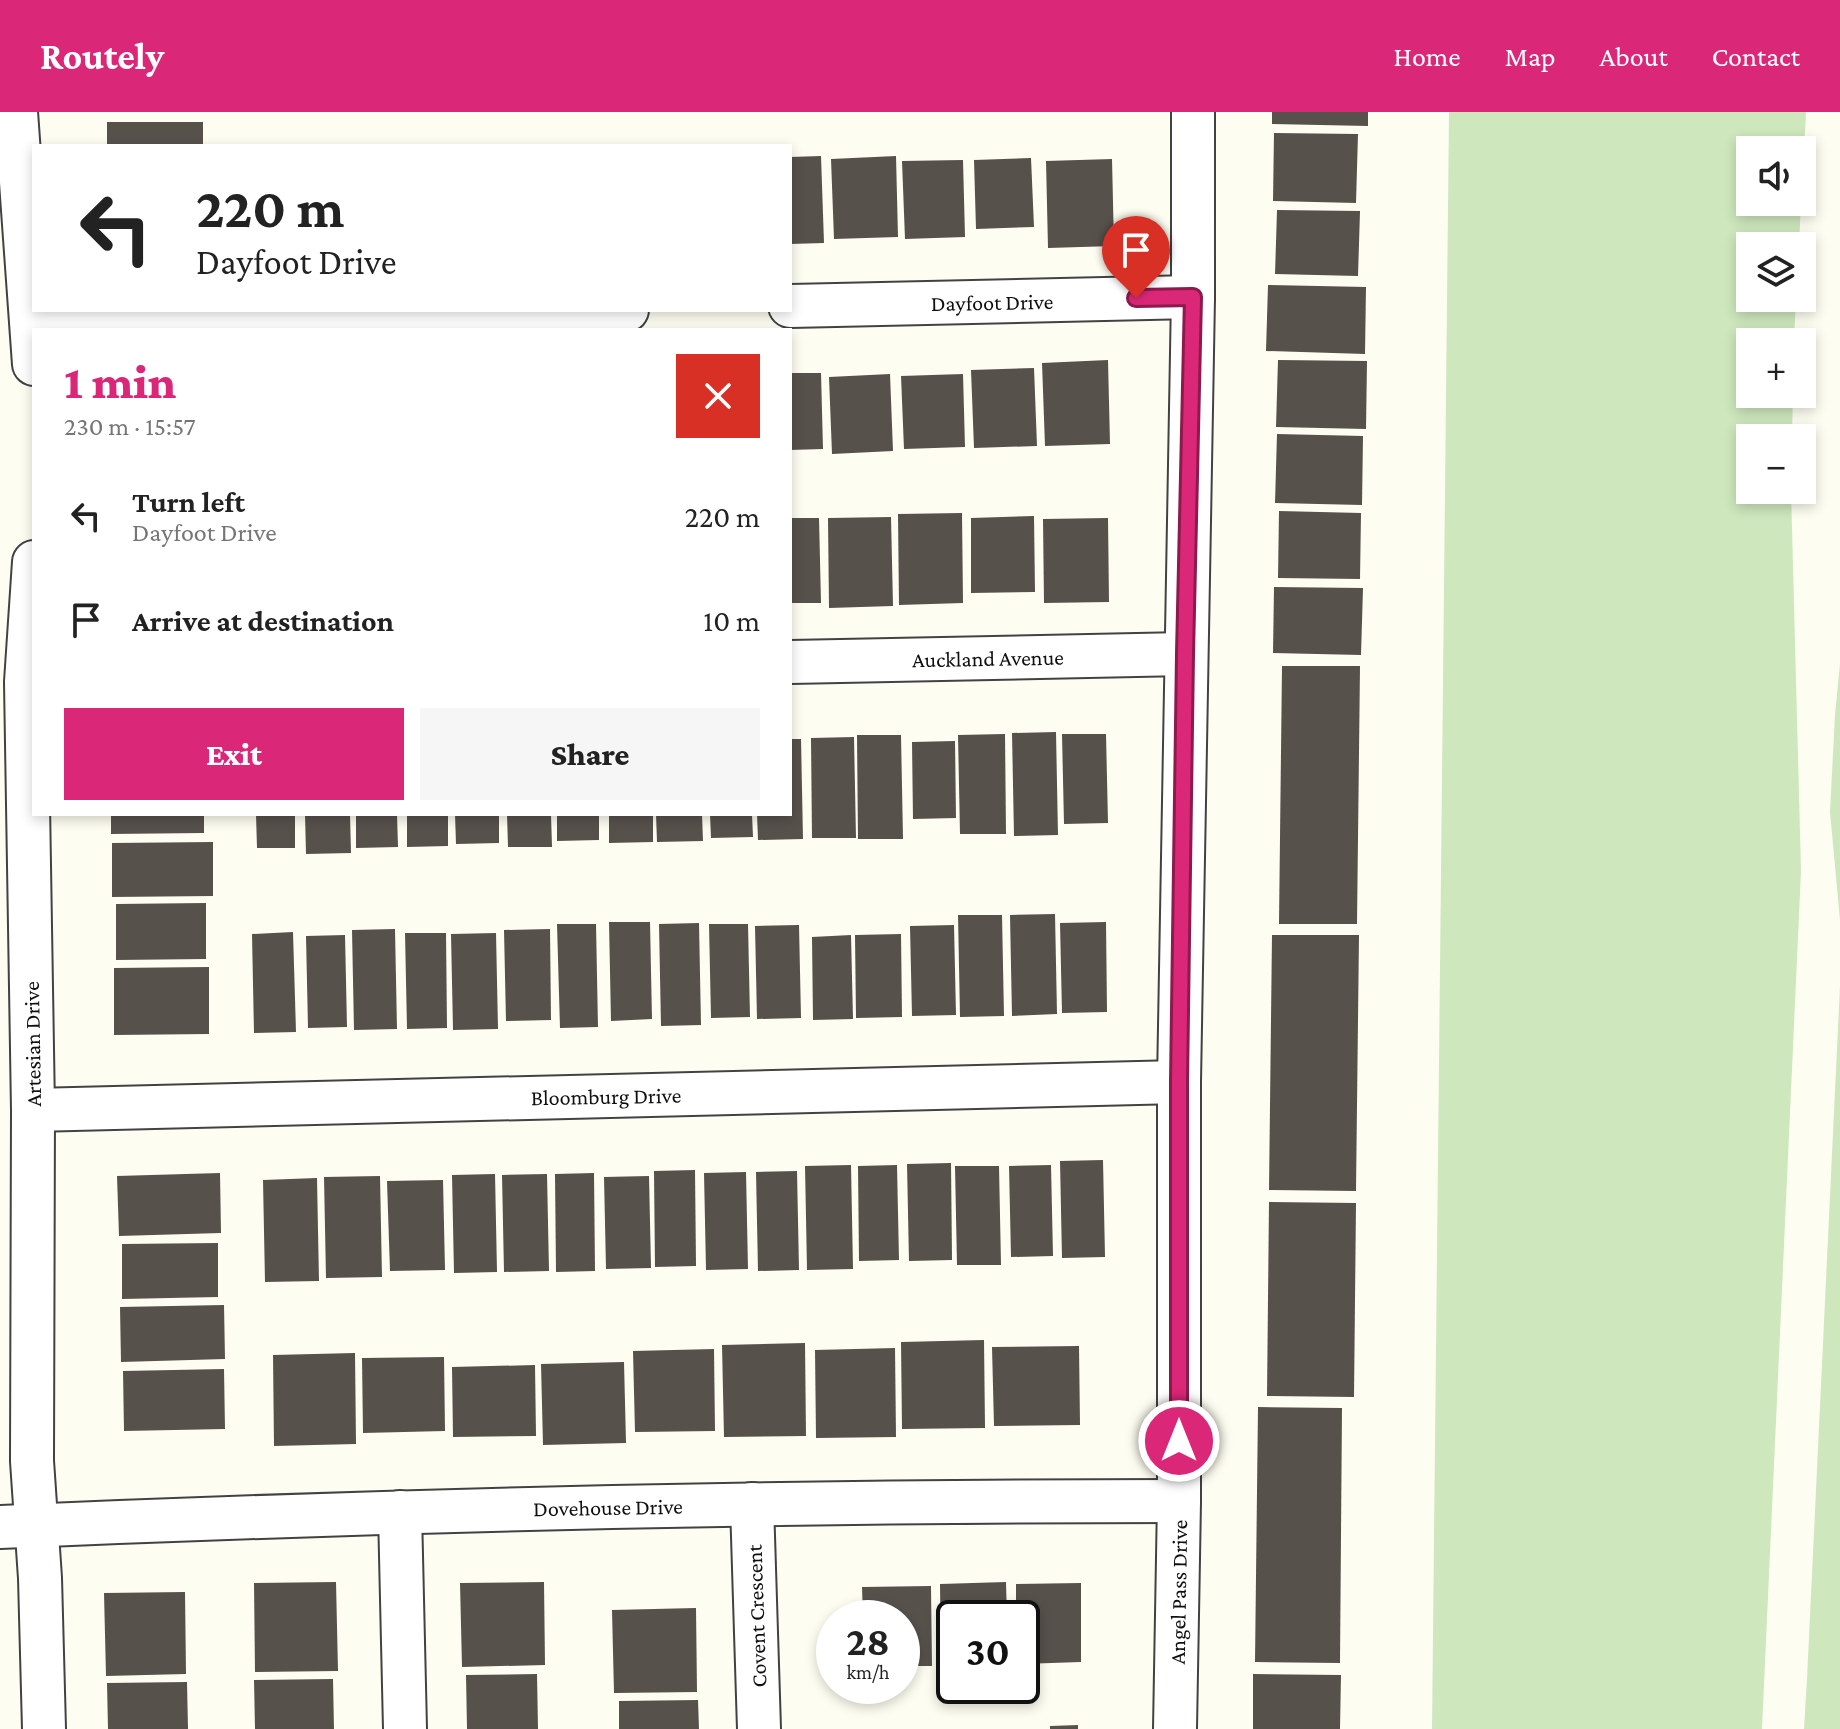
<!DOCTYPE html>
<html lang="en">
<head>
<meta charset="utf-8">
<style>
	:root { --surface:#fff; --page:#f6f6f6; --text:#222; --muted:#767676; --accent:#db2777 }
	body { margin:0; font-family:"Crimson Pro",serif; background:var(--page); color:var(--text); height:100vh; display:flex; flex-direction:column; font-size:30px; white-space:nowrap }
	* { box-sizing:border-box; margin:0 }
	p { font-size:26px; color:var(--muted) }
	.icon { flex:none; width:44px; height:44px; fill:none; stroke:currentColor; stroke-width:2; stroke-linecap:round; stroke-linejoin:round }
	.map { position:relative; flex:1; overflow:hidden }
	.sheet { position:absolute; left:32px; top:216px; width:760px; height:488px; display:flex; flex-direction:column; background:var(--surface); border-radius:0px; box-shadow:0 4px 12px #0003 }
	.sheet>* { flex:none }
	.guide { position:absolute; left:32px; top:32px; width:760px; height:168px; border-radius:0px; box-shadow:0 4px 12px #0003; background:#fff; color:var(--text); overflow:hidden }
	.tools { position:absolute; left:1736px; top:24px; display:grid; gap:16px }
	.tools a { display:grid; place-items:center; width:80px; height:80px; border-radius:0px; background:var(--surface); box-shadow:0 4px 12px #0003; font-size:40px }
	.speed { position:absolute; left:816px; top:1488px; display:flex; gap:16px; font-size:40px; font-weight:700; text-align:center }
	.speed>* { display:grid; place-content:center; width:104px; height:104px; border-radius:50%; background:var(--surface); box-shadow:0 4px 12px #0003; line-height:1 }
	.speed small { font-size:20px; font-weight:400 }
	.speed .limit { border:4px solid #111; border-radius:12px; background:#fff; color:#111 }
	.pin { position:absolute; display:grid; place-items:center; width:68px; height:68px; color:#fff; margin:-82px -34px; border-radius:50% 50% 50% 0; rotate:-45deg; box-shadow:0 0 8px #0007 }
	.pin .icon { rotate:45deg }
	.me { position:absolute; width:88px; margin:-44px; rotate:0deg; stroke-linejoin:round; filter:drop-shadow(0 0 6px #0008) }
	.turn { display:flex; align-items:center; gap:28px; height:168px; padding:0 32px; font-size:36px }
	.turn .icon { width:104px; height:104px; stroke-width:2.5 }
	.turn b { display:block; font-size:56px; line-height:68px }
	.round { display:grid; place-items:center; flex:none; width:84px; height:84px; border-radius:0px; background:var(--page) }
	.head { display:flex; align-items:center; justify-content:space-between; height:136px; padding:0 32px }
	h1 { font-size:48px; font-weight:800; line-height:60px; color:var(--accent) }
	.primary-button { display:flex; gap:16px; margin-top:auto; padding:16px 32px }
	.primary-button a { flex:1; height:92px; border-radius:0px; background:var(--accent); color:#fff; font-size:32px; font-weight:800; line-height:92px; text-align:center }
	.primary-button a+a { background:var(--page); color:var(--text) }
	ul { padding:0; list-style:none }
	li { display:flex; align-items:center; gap:24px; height:104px; padding:0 32px }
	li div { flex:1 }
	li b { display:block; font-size:30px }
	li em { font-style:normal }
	header { display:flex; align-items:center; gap:48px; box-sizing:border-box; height:112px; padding:0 40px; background:var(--accent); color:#fff }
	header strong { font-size:38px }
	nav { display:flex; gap:44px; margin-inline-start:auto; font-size:28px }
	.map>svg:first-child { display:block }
	.green { fill:#cee7bd }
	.building { fill:#57514c }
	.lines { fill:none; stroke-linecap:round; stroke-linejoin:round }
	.street-casing { stroke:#424242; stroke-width:46 }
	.street { stroke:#fff; stroke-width:42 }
	.route-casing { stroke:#8e194d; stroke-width:20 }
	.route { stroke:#db2777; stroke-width:14 }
	.labels { text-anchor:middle; stroke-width:8; stroke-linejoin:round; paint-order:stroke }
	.street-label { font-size:22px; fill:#0f0f0f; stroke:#fff }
</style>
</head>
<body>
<header>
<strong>Routely</strong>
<nav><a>Home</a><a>Map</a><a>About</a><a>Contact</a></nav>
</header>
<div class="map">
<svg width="1840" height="1617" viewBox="0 0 1840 1617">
	<rect width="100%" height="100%" fill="#fefdf1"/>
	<g class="green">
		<polygon points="1449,0 1806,0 1802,80 1802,38 1750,38 1750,90 1801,90 1799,134 1750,134 1750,186 1796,186 1794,230 1750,230 1750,282 1793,282 1792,326 1750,326 1750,378 1791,378 1801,759 1762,1617 1432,1617"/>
		<polygon points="1840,552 1840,808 1830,700 1835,603"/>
		<polygon points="1840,874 1840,1617 1804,1617 1807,1567"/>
	</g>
	<g class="building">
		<polygon points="1272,0 1368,0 1368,14 1272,12"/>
		<rect x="107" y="10" width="96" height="24"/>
		<polygon points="1274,21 1358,22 1356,91 1273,89"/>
		<polygon points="821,44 824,131 790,132 790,45"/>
		<polygon points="896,44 898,125 834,127 831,47"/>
		<polygon points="1031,46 1034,115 976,117 974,48"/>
		<polygon points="1112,47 1114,134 1048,136 1046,49"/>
		<polygon points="963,48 965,125 905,127 902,49"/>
		<polygon points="1277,98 1360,99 1358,164 1275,162"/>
		<polygon points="1268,173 1366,175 1365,242 1266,239"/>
		<polygon points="1108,248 1110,332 1045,334 1042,251"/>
		<polygon points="1278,248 1367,249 1366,317 1276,315"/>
		<polygon points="1034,256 1037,334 974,336 971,258"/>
		<polygon points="790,261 821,261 823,337 790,338"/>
		<polygon points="890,262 893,339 832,342 829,265"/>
		<polygon points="963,262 965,335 904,337 901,264"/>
		<polygon points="1277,322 1363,324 1362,393 1275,391"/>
		<polygon points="1279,399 1361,401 1360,467 1278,466"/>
		<polygon points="962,401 963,491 899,493 898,402"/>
		<polygon points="1034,404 1035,480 971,481 971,406"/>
		<polygon points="891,405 893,494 829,496 828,406"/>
		<polygon points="790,406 819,406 821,491 790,491"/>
		<polygon points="1108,406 1109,490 1044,491 1043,407"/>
		<polygon points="1274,475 1363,476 1361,543 1273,541"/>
		<polygon points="1282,554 1360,554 1357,812 1279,812"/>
		<polygon points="1056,620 1058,723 1014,724 1012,621"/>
		<polygon points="1005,622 1006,722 960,722 958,623"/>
		<polygon points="1062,622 1106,622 1108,711 1064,712"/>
		<polygon points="857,623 901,623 903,727 858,727"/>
		<polygon points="854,625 856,726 812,726 811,626"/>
		<polygon points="790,627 801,627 803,727 758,728 757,702 790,702"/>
		<polygon points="955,629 956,706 913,707 912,630"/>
		<polygon points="111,702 204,702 204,721 111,722"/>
		<polygon points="256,702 295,702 295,736 257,736"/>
		<polygon points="305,702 350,702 351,741 306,742"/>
		<polygon points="356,702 397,702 398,735 356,736"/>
		<polygon points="407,702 448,702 448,734 407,735"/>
		<polygon points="455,702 499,702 499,731 456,732"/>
		<polygon points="507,702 551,702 552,735 508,735"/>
		<polygon points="557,702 599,702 599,728 557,729"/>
		<polygon points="609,702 653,702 653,730 609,731"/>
		<polygon points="656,702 702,702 703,729 657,730"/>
		<polygon points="710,702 752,702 753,725 711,726"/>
		<polygon points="213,730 213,784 112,785 112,731"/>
		<polygon points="206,791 206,847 116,848 116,792"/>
		<polygon points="1055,802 1057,902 1012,904 1010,803"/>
		<polygon points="958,803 1002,803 1004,904 960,905"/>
		<polygon points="609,810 650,810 652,907 611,909"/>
		<polygon points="1106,810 1107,900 1062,901 1060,811"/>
		<polygon points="699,811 701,913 661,914 659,812"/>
		<polygon points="557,812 596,812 598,915 560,916"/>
		<polygon points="709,812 748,812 750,905 711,906"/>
		<polygon points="799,813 801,906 757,907 755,814"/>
		<polygon points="954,813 956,903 912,904 910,814"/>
		<polygon points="395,817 397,917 354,918 352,818"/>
		<polygon points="550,817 551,908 506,909 504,818"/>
		<polygon points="293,820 296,920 254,921 252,822"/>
		<polygon points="405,821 446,821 447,916 407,917"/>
		<polygon points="496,821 498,917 453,918 451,822"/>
		<polygon points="901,822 902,905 856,906 855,823"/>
		<polygon points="345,823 347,915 308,916 306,824"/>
		<polygon points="851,823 853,907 813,908 812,825"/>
		<polygon points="1272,823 1359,823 1356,1079 1269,1078"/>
		<polygon points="209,855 209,922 114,923 114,856"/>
		<polygon points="1103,1048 1105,1145 1062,1146 1060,1049"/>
		<polygon points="951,1051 952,1148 909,1149 907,1052"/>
		<polygon points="851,1053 853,1157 807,1158 805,1054"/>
		<polygon points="897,1053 899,1148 859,1149 858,1054"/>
		<polygon points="1051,1053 1053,1144 1011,1145 1009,1054"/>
		<polygon points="955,1054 999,1054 1001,1153 957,1153"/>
		<polygon points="695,1058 696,1154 655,1155 654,1059"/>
		<polygon points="797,1059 799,1158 758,1159 756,1060"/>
		<polygon points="746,1060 748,1157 706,1158 704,1061"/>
		<polygon points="220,1061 221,1121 119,1124 117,1064"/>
		<polygon points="594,1061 595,1159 556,1160 555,1062"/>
		<polygon points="495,1062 497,1160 454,1161 452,1063"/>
		<polygon points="547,1062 549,1159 504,1160 502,1063"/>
		<polygon points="380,1064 382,1165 326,1166 324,1065"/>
		<polygon points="649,1064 651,1156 606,1157 604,1065"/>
		<polygon points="317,1066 319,1169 265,1170 263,1068"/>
		<polygon points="443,1068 445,1158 390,1159 387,1069"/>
		<polygon points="1269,1090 1356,1091 1354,1285 1267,1284"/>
		<polygon points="218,1131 218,1185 122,1187 122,1132"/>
		<polygon points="224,1193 225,1247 121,1250 120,1195"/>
		<polygon points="984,1228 985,1316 902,1317 901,1230"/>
		<polygon points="805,1231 806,1324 724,1325 722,1233"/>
		<polygon points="1079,1234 1080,1313 994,1314 992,1235"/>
		<polygon points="895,1236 896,1325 816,1326 815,1238"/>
		<polygon points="714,1237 715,1319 635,1320 633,1239"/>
		<polygon points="355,1241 356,1332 274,1334 273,1243"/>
		<polygon points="444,1245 445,1319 363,1321 362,1246"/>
		<polygon points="624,1250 626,1331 543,1333 541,1252"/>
		<polygon points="535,1253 536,1324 453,1325 452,1255"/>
		<polygon points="224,1257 225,1317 124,1319 123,1259"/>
		<polygon points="1258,1295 1342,1296 1340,1551 1255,1550"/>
		<polygon points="336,1470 338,1559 255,1560 254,1471"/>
		<polygon points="544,1470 545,1553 462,1555 460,1471"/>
		<polygon points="1006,1470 1007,1506 954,1506 954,1556 941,1557 940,1472"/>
		<polygon points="1081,1471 1081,1550 1022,1552 1022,1506 1016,1506 1016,1472"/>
		<polygon points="931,1474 932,1554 902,1554 902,1506 863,1506 862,1475"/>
		<polygon points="185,1480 186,1562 106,1564 104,1481"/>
		<polygon points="696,1496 697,1580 614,1581 612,1498"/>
		<polygon points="537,1562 538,1617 467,1617 466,1563"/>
		<polygon points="1253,1562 1341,1563 1340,1617 1253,1617"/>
		<polygon points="333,1567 334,1617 255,1617 254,1568"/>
		<polygon points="187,1570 188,1617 108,1617 107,1571"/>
		<polygon points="698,1588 699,1617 619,1617 619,1589"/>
		<polygon points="1078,1613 1078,1617 1050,1617 1050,1614"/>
	</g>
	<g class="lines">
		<defs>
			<g id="street">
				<polyline points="16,0 34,252"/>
				<polyline points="790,194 1193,185"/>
				<polyline points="32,212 627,198"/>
				<polyline points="34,450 26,570 33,998 32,1349 40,1466 44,1617"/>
				<polyline points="790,550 1185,542"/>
				<polyline points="33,998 1179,970"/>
				<polyline points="752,1392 759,1617"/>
				<polyline points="400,1400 405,1617"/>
				<path d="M0,1415C393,1398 786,1389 1179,1389"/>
				<polyline points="1175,1617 1179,1389 1179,970 1193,185 1193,0"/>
			</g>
		</defs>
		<use href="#street" class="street-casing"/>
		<use href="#street" class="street"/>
	</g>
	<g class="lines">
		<defs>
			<polyline id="route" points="1136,186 1193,185 1185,542 1179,970 1179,1329"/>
		</defs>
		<use href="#route" class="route-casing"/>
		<use href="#route" class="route"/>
	</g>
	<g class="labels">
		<g class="street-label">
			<text transform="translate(992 190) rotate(-1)" y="8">Dayfoot Drive</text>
			<text transform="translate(988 546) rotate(-1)" y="8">Auckland Avenue</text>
			<text transform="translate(32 932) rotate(-91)" y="8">Artesian Drive</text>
			<text transform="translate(606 984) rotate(-1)" y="8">Bloomburg Drive</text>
			<text transform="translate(608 1395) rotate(-1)" y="8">Dovehouse Drive</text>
			<text transform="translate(1178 1480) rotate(-89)" y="8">Angel Pass Drive</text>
			<text transform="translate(756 1504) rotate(-92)" y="8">Covent Crescent</text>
		</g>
	</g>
</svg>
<div class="tools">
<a><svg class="icon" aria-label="sound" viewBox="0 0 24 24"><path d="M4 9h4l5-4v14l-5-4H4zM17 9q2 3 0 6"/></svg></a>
<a><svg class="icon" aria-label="layers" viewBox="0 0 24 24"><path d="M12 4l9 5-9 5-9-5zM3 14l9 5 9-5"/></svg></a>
<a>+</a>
<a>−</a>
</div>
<div class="speed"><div>28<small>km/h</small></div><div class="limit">30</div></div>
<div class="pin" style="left:1136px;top:186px;background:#d93025"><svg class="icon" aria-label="arrive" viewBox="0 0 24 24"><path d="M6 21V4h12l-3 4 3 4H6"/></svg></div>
<svg class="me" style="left:1179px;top:1329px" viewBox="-20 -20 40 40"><circle r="17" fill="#db2777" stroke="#fff" stroke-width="3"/><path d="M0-11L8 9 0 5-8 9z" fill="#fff"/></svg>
<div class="guide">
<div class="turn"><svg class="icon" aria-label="left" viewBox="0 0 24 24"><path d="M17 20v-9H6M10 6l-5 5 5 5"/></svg><div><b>220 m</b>Dayfoot Drive</div></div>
</div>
<section class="sheet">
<div class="head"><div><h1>1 min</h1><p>230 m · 15:57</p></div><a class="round" style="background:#d93025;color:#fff"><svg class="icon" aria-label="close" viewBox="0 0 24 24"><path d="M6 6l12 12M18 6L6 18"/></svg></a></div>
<ul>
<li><svg class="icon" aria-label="left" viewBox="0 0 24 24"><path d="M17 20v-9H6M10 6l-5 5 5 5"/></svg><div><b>Turn left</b><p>Dayfoot Drive</p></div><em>220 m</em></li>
<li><svg class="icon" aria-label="arrive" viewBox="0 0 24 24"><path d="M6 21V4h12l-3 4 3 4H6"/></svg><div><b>Arrive at destination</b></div><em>10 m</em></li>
</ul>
<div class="primary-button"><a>Exit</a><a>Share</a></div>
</section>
</div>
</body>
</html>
